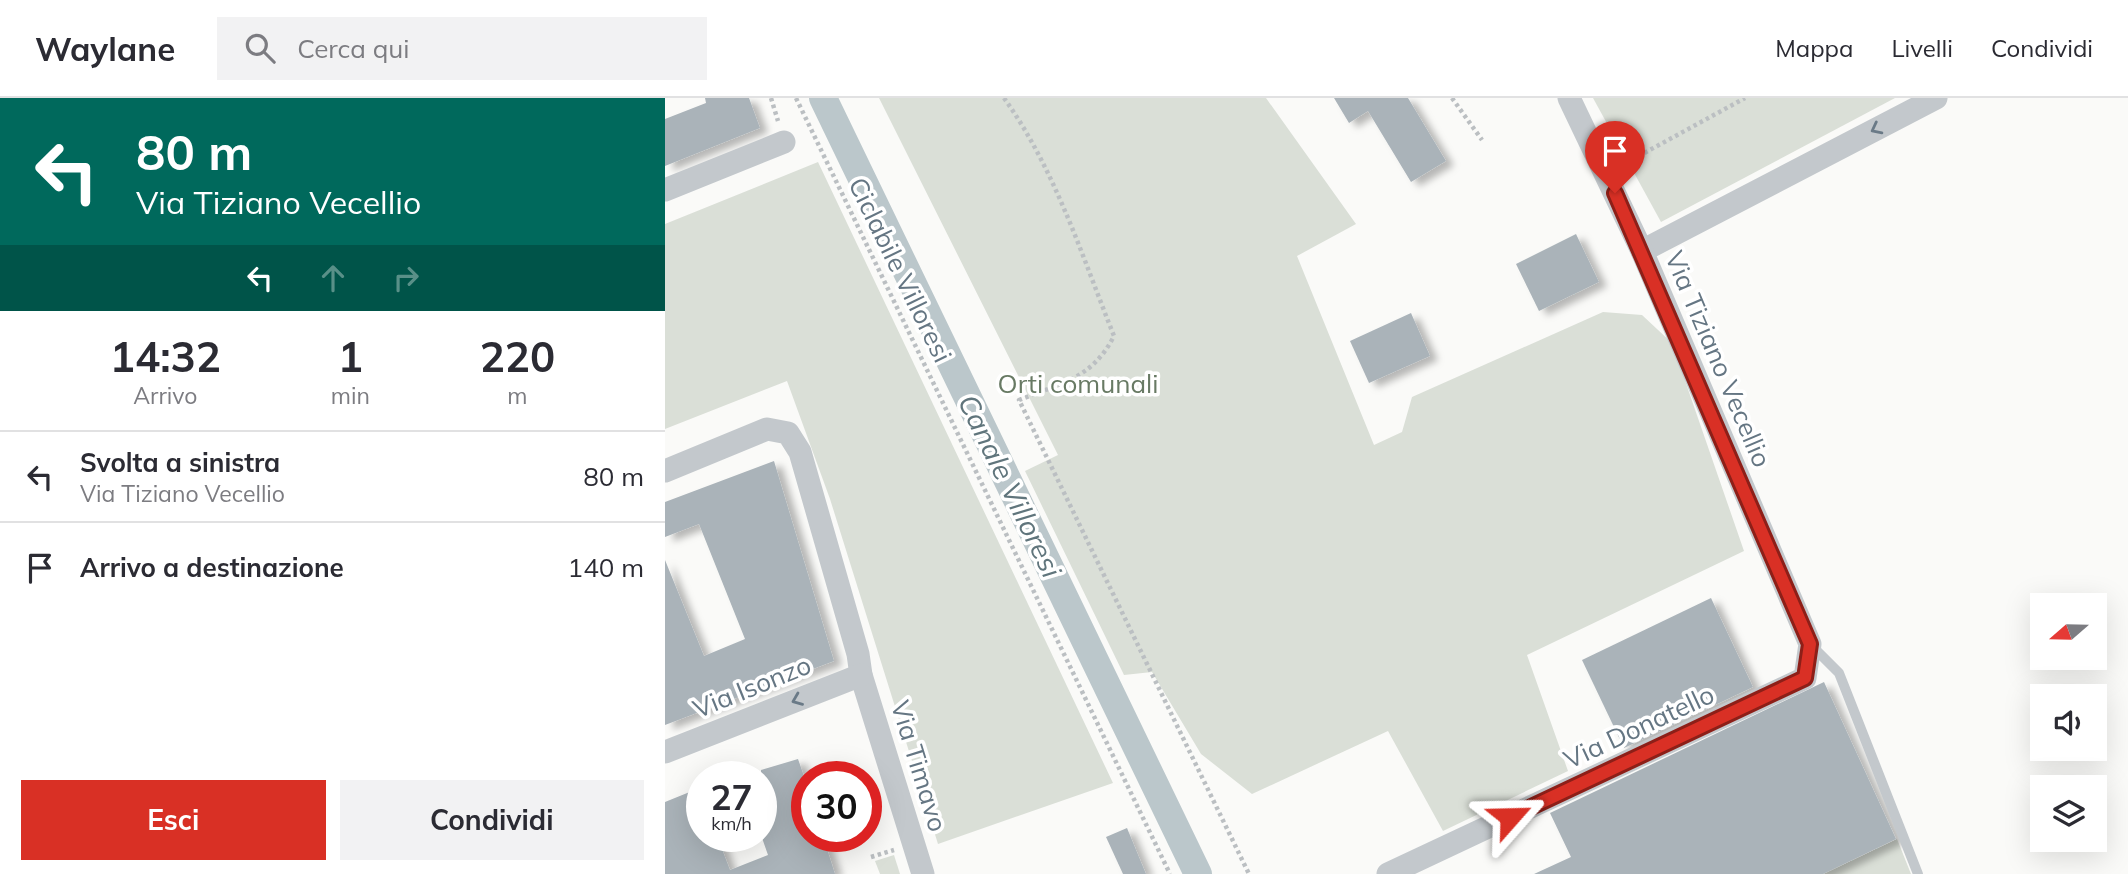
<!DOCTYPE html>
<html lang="it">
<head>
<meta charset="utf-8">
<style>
	:root { --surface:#fff; --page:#f2f2f3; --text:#2b2b33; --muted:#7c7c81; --line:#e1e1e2; --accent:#d93025 }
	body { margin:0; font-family:Mulish,sans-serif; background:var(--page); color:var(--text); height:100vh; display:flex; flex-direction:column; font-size:26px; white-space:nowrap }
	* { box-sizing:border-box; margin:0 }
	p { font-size:23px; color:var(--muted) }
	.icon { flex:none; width:38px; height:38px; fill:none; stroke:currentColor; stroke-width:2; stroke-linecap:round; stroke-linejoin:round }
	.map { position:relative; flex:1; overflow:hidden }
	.panel { display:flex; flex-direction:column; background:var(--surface); width:665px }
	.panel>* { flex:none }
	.top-card { background:#00695c; color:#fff; overflow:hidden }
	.needle { width:46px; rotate:250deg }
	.fabs { position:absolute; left:1365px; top:495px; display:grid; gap:14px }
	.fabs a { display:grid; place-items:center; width:77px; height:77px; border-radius:0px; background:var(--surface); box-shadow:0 7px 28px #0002; font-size:35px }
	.speed { position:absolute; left:21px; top:663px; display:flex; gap:14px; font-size:35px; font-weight:700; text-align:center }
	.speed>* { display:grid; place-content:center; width:91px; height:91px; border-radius:50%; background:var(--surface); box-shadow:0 7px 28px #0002; line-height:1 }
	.speed small { font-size:18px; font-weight:400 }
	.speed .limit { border:10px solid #d22; background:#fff; color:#111 }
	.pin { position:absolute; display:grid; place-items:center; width:60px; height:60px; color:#fff; margin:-72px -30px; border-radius:50% 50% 50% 0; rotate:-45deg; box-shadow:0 0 7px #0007 }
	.pin .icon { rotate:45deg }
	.me { position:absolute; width:77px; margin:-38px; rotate:65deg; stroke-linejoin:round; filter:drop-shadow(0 0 5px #0008) }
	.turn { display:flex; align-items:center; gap:24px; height:147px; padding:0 21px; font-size:32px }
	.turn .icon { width:91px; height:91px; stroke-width:2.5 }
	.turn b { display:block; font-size:49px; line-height:60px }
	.lanes { display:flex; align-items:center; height:66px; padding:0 21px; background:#0003; justify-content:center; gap:35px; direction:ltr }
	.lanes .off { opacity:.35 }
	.eta { display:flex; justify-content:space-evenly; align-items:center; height:119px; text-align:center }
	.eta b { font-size:42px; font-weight:700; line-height:49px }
	.action { display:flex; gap:14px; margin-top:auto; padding:14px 21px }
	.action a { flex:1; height:80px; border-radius:0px; background:var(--accent); color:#fff; font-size:28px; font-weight:700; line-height:80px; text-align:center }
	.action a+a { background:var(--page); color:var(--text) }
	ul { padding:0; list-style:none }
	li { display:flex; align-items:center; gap:21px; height:91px; padding:0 21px; border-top:2px solid var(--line) }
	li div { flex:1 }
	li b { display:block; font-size:26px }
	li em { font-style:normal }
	header { display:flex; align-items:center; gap:42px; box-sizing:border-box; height:98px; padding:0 35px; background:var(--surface); border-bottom:2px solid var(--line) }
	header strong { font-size:33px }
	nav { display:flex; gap:38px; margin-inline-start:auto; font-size:24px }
	.search { width:490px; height:63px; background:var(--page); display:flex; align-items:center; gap:18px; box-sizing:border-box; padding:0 24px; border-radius:0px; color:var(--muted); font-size:26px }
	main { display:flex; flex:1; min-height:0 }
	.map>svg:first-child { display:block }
	.green { fill:#dadfd7 }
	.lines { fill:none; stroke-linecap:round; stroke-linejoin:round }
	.canal { stroke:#bbc7cb; stroke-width:28 }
	.building { fill:#aab3b9; filter:url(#shadow) }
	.path { stroke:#bbbfc2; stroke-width:4.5; stroke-dasharray:3.5 3.5; stroke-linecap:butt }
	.service { stroke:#c3c8cc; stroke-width:10 }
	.minor { stroke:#c3c8cc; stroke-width:23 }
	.oneway { stroke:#6a7a87 }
	.route-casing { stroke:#8d1f18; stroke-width:18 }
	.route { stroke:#d93025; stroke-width:12 }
	.labels { text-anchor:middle; stroke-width:7; stroke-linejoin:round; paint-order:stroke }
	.street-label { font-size:26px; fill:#657683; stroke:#fff }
	.park-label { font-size:26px; fill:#687a64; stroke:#fff }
	.water-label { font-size:28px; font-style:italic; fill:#60757c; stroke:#fff }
</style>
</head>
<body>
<header>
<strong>Waylane</strong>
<div class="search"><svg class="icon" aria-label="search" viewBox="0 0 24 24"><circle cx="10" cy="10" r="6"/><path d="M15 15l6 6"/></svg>Cerca qui</div>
<nav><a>Mappa</a><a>Livelli</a><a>Condividi</a></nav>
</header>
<main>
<section class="panel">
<div class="top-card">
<div class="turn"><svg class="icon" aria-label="left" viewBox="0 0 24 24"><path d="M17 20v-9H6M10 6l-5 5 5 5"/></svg><div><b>80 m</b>Via Tiziano Vecellio</div></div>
<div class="lanes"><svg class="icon" aria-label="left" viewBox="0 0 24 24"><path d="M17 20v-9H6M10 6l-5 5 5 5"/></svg><svg class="icon off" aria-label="ahead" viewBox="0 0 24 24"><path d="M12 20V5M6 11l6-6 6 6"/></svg><svg class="icon off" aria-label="right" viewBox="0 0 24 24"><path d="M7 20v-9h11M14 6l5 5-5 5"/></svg></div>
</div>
<div class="eta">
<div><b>14:32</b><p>Arrivo</p></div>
<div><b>1</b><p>min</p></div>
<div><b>220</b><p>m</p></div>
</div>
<ul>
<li><svg class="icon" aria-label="left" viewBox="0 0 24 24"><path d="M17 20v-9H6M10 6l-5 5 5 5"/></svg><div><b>Svolta a sinistra</b><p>Via Tiziano Vecellio</p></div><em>80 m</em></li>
<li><svg class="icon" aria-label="arrive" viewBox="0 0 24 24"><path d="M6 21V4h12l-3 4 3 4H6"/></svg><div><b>Arrivo a destinazione</b></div><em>140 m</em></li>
</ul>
<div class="action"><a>Esci</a><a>Condividi</a></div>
</section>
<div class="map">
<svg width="1463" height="776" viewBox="0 0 1463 776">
	<defs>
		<filter id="shadow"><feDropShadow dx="8" dy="4.5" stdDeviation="3.5" flood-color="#0004"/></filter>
	</defs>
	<rect width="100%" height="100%" fill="#fafaf8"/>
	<g class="green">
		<polygon points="214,0 601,0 691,126 632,158 709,347 737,334 747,299 938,214 977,217 1007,245 1079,453 862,557 903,673 778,733 723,633 587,696 536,656 487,574 459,577 360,373 393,357"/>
		<polygon points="928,0 1230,0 996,124"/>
		<polygon points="153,64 448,685 273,746 165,401 122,283 0,331 0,126"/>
		<polygon points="1232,741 1246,776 1158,776"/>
		<polygon points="229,757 235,776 215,776 210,763"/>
	</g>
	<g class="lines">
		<polyline class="canal" points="158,0 533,776"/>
	</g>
	<g class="building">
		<polygon points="40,0 84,0 95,30 0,68 0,21 41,5"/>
		<polygon points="669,0 743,0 781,63 746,84 703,13 684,25"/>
		<polygon points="911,136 934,184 874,213 851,166"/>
		<polygon points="746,215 765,258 704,285 685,243"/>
		<polygon points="109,363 169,563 0,627 0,462 39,558 80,541 34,426 0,439 0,404"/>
		<polygon points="1046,500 1088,589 959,650 917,562"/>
		<polygon points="1159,584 1231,741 1158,776 869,776 906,759 885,715"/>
		<polygon points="133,661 142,687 142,738 158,738 170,776 0,776 0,704 37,689 37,738 52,738 65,772 103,757 96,737 96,672"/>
		<polygon points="462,730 481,776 458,776 441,739"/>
	</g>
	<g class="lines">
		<g class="path">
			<polyline points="106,0 113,23"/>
			<polyline points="131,0 505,776"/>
			<path d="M339,0C390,71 417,158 449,238C427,281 396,285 354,302L584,776"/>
			<polyline points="787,0 817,42"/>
			<polyline points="961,65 1080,0"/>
			<polyline points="206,759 229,752"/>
		</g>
		<polyline class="service" points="1147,548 1174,575 1253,776"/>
		<g class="minor">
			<polyline points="0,92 119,44"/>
			<polyline points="977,153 1271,0"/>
			<polyline points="0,373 102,331 123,335 135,354 193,556 196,577 258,776"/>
			<polyline points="0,654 196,577"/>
			<polyline points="723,776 1140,580 1145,546 977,153 904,0"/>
		</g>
	</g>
	<defs><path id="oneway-chevron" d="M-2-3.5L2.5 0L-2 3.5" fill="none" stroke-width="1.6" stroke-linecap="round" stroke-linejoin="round" transform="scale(1.75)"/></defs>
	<g class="oneway">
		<use href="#oneway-chevron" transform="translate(1211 31) rotate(153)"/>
		<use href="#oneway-chevron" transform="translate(132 602) rotate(158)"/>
	</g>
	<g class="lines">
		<defs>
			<polyline id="route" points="845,719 1140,580 1145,546 950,95"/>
		</defs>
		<use href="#route" class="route-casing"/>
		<use href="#route" class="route"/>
	</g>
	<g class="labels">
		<g class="street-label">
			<text transform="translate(235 172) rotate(64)" y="9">Ciclabile Villoresi</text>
			<text transform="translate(1053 261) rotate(67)" y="9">Via Tiziano Vecellio</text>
			<text transform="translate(87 589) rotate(-22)" y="9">Via Isonzo</text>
			<text transform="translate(974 629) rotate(-25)" y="9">Via Donatello</text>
			<text transform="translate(254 668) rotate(73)" y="9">Via Timavo</text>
		</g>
		<g class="park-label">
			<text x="413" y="295">Orti comunali</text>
		</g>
		<g class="water-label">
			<text transform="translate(345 388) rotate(64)" y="10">Canale Villoresi</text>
		</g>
	</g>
</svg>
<div class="fabs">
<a><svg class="needle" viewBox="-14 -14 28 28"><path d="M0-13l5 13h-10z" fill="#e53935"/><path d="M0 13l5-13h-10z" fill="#7c7c81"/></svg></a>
<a><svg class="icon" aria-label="sound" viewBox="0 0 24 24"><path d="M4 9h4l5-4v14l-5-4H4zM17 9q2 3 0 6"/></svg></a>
<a><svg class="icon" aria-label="layers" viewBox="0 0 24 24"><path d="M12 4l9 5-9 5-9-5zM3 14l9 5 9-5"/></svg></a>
</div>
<div class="speed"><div>27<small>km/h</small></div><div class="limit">30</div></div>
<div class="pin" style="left:950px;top:95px;background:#d93025"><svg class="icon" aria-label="arrive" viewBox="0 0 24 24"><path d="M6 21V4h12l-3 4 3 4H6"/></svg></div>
<svg class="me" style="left:845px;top:719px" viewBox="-20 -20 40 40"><path d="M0-17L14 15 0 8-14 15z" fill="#d93025" stroke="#fff" stroke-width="4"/></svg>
</div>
</main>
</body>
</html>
